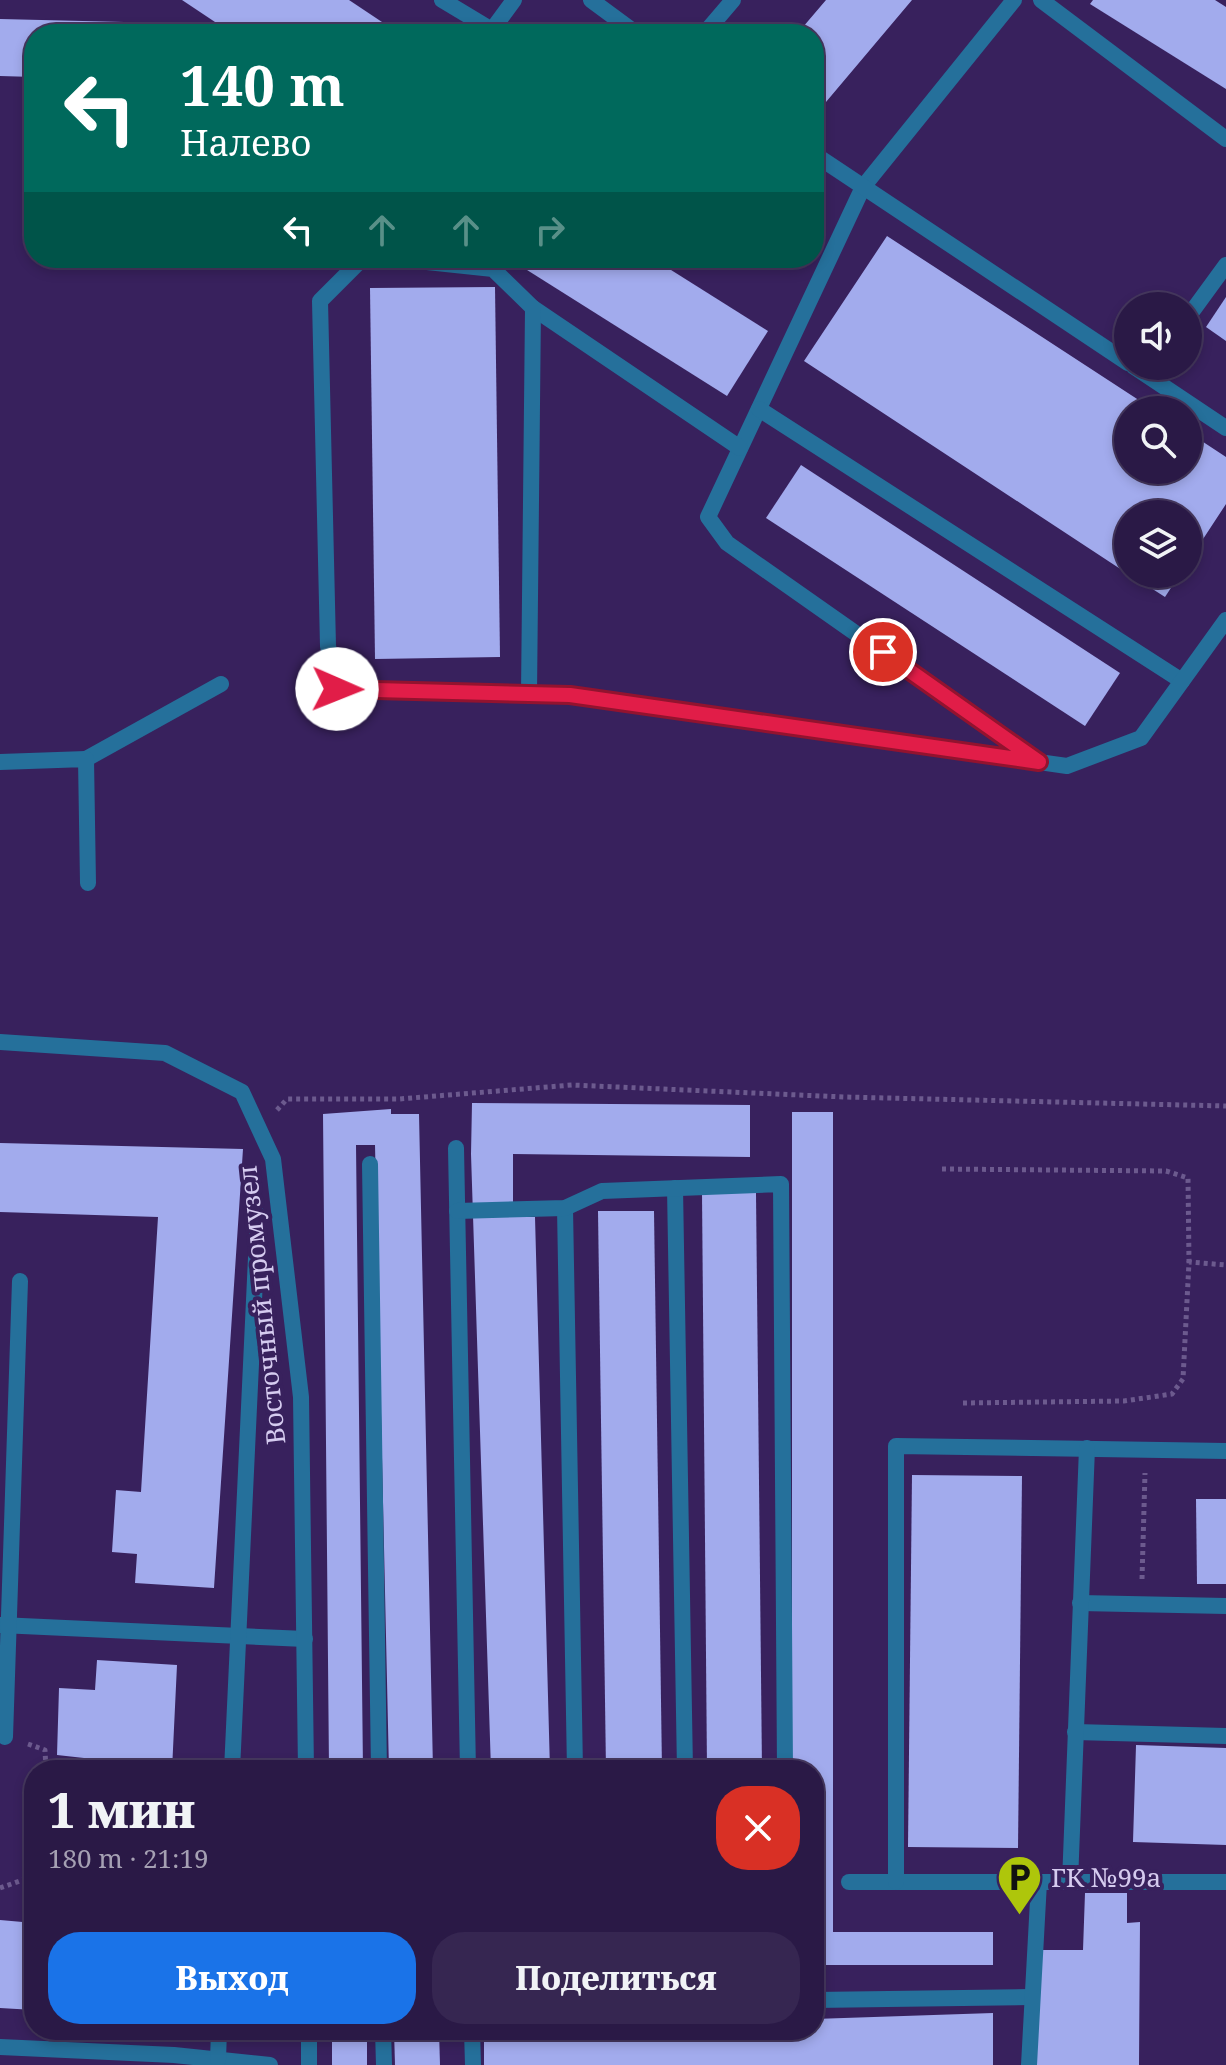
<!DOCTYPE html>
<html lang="ru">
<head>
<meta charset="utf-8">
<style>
	:root { --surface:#2a1946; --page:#362651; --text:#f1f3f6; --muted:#a5a0b3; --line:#46385f; --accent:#1a73e8 }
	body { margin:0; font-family:"Noto Serif",serif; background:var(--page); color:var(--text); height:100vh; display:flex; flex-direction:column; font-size:30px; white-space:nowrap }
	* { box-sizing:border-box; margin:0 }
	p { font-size:26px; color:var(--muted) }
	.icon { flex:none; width:44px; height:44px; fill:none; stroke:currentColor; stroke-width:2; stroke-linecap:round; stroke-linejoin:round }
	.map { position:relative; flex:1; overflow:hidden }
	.drawer { position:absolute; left:24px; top:1760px; width:800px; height:280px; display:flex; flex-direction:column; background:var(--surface); border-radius:32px; box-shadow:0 4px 12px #0003,0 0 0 2px var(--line) }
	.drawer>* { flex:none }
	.banner { position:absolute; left:24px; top:24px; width:800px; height:244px; border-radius:32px; box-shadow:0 4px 12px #0003,0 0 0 2px var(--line); background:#00695c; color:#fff; overflow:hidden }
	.tools { position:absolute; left:1114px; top:292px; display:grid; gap:16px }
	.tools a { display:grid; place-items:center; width:88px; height:88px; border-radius:50%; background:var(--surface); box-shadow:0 4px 12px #0003,0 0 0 2px var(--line); font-size:40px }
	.pin { position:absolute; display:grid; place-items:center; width:68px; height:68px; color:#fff; margin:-34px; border:4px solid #fff; border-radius:50%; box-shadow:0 2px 8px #0007 }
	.me { position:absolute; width:88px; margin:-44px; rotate:91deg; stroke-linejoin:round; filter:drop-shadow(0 0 6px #0008) }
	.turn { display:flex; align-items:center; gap:28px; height:168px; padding:0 24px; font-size:36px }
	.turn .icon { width:104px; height:104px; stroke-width:2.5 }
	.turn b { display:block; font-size:56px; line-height:68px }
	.lanes { display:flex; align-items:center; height:76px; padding:0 24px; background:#0003; justify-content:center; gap:40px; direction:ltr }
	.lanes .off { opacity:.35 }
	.round { display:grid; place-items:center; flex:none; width:84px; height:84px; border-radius:32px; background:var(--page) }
	.overview { display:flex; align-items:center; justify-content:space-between; height:136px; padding:0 24px }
	h1 { font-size:48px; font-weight:800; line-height:60px }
	.primary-button { display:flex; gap:16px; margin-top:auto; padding:16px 24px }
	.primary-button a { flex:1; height:92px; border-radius:32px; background:var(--accent); color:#fff; font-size:32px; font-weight:800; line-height:92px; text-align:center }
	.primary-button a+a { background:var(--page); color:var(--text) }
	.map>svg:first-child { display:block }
	.building { fill:#a2abed }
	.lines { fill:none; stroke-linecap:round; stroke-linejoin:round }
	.path { stroke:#6c5a8e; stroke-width:5; stroke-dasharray:4 4; stroke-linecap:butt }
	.lane { stroke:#25709b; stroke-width:16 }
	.street { stroke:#25709b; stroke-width:16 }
	.route-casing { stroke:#92132f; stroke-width:20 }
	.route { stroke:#e11d48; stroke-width:14 }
	.labels { text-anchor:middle; stroke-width:8; stroke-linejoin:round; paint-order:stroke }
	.street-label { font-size:26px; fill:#d5cbef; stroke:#38215d }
	.poi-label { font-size:26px; fill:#d5cbef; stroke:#38215d; text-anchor:start }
</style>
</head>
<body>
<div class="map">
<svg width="1226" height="2065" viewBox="0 0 1226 2065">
	<rect width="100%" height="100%" fill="#38215d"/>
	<g class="building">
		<polygon points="182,0 349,0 391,28 387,34 233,34"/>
		<polygon points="826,0 912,0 826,102 814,92 814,34 797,34"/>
		<polygon points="1093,0 1215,0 1226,7 1226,89 1090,4"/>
		<polygon points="0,19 124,22 124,34 34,34 34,77 0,76"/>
		<polygon points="887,236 1154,410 1128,410 1128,470 1188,470 1188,432 1226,457 1226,504 1188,562 1188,514 1128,514 1128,574 804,361"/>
		<polygon points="508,258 652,258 768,331 727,396"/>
		<polygon points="495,287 500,657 375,659 370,288"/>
		<polygon points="1226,297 1226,341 1206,327"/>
		<polygon points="801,465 1120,673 1085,726 766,518"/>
		<polygon points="1129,574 1180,574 1165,597"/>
		<polygon points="472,1103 750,1105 750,1157 513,1154 513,1217 535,1217 550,1770 491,1770 471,1154"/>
		<polygon points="391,1109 391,1114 419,1114 433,1770 389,1770 375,1145 356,1145 363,1770 329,1770 323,1114"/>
		<polygon points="792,1112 833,1112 833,1932 993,1932 993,1965 814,1965 814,1770 792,1770"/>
		<polygon points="0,1143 243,1149 214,1588 135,1583 137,1554 112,1552 116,1490 141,1492 158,1217 0,1212"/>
		<polygon points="702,1193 756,1193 762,1770 707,1770"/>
		<polygon points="598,1211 654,1211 662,1770 606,1770"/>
		<polygon points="912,1475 1022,1476 1018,1848 908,1847"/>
		<polygon points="1196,1499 1226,1499 1226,1584 1197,1584"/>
		<polygon points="97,1660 177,1665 172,1770 91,1770 93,1759 57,1755 59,1688 95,1690"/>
		<polygon points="1136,1745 1226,1748 1226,1845 1133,1842"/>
		<polygon points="1085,1893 1127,1893 1127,1923 1140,1922 1139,2065 1034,2065 1039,1950 1083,1950"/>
		<polygon points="0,1920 34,1923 34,2010 0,2008"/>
		<polygon points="993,2013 993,2065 484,2065 484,2030 814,2030 814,2019"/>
		<rect x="332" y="2030" width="35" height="35"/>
		<polygon points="394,2030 439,2030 440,2065 395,2065"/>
	</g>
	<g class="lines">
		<g class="path">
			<polyline points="277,1110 287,1099 399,1099 572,1085 844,1097 1226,1106"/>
			<polyline points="942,1169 1166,1171 1188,1178 1189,1262"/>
			<polyline points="963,1403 1124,1401 1172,1394 1183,1379 1189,1262 1226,1265"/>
			<polyline points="1142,1579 1145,1473"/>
			<polyline points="28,1744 45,1750 46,1770"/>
			<polyline points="0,1888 34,1876"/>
		</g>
		<g class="lane">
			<polyline points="442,0 492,30"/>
			<polyline points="591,0 637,34"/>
			<polyline points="1014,0 863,187 708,517 727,543 1036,760"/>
			<polyline points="1041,0 1226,139"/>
			<polyline points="489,34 514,0"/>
			<polyline points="704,34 733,0"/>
			<polyline points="814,154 1128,363"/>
			<polyline points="533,308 740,448"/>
			<polyline points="1188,317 1226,265"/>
			<polyline points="1133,366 1226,428"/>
			<polyline points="759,409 1182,681"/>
			<polyline points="529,694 533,308 493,269 408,260 361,260 320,301 328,646 337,689 570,695 1067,766 1141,738 1226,620"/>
			<polyline points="86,759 221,684"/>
			<polyline points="0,762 86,759 88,883"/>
			<polyline points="456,1148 468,1770"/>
			<polyline points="370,1164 379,1770"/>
			<polyline points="675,1188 685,1770"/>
			<polyline points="565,1208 575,1770"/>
			<polyline points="457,1211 565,1208 602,1191 781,1184 785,1770"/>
			<polyline points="1080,1603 1226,1606"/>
			<polyline points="0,1625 305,1639"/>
			<polyline points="1075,1732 1226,1736"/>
			<polyline points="5,1737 20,1281"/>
			<polyline points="232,1770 258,1215"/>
			<polyline points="849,1882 1039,1882"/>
			<polyline points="896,1882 896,1446 1226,1451"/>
			<polyline points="1070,1882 1087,1448"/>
			<polyline points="814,2000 1032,1997"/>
			<polyline points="383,2030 384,2065"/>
			<polyline points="472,2030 473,2065"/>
			<polyline points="0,2047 174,2055 270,2065"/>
			<polyline points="218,2060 219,2030"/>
			<polyline points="1029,2065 1039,1882 1226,1882"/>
		</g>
		<g class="street">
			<polyline points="0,1042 165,1053 242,1092 273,1159 301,1397 306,1770"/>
			<polyline points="309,2030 309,2065"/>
		</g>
	</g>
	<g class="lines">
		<defs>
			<polyline id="route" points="337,689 570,695 1039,762 883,652"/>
		</defs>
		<use href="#route" class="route-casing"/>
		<use href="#route" class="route"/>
	</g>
	<defs>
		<symbol id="parking-pin" viewBox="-11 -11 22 30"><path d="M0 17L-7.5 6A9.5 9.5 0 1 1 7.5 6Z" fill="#aec60b" stroke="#38215d"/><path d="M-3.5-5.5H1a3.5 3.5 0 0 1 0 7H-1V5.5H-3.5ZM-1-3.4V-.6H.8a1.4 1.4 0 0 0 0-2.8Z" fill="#111"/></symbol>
	</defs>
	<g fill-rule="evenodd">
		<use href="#parking-pin" x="994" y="1852" width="51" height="69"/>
	</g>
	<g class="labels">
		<g class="street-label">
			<text transform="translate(262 1305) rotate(-96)" y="9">Восточный промузел</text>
		</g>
		<g class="poi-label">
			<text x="1051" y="1887">ГК №99а</text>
		</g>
	</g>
</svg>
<div class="tools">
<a><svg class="icon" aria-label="sound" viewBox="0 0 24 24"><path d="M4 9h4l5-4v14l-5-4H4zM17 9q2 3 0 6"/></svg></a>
<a><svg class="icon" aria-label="search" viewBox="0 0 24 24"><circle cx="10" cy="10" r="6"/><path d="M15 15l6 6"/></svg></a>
<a><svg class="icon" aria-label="layers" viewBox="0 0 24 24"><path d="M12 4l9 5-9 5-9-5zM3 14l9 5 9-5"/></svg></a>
</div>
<div class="pin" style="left:883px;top:652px;background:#d93025"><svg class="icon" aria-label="arrive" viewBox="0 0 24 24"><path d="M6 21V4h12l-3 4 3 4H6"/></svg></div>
<svg class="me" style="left:337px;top:689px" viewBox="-20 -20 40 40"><circle r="19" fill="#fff"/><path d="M0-13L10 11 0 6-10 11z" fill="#e11d48"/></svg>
<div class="banner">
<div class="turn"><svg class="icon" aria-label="left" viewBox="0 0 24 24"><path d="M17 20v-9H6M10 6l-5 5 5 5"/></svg><div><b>140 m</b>Налево</div></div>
<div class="lanes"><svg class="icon" aria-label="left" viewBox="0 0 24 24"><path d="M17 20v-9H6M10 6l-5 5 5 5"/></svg><svg class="icon off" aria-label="ahead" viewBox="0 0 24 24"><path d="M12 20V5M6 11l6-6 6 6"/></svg><svg class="icon off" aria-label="ahead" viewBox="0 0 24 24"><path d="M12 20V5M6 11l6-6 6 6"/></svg><svg class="icon off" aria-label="right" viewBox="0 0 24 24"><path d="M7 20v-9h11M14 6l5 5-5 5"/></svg></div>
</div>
<section class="drawer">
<div class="overview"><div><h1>1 мин</h1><p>180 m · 21:19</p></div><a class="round" style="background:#d93025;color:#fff"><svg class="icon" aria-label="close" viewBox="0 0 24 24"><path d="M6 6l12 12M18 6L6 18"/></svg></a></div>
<div class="primary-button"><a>Выход</a><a>Поделиться</a></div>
</section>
</div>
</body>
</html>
